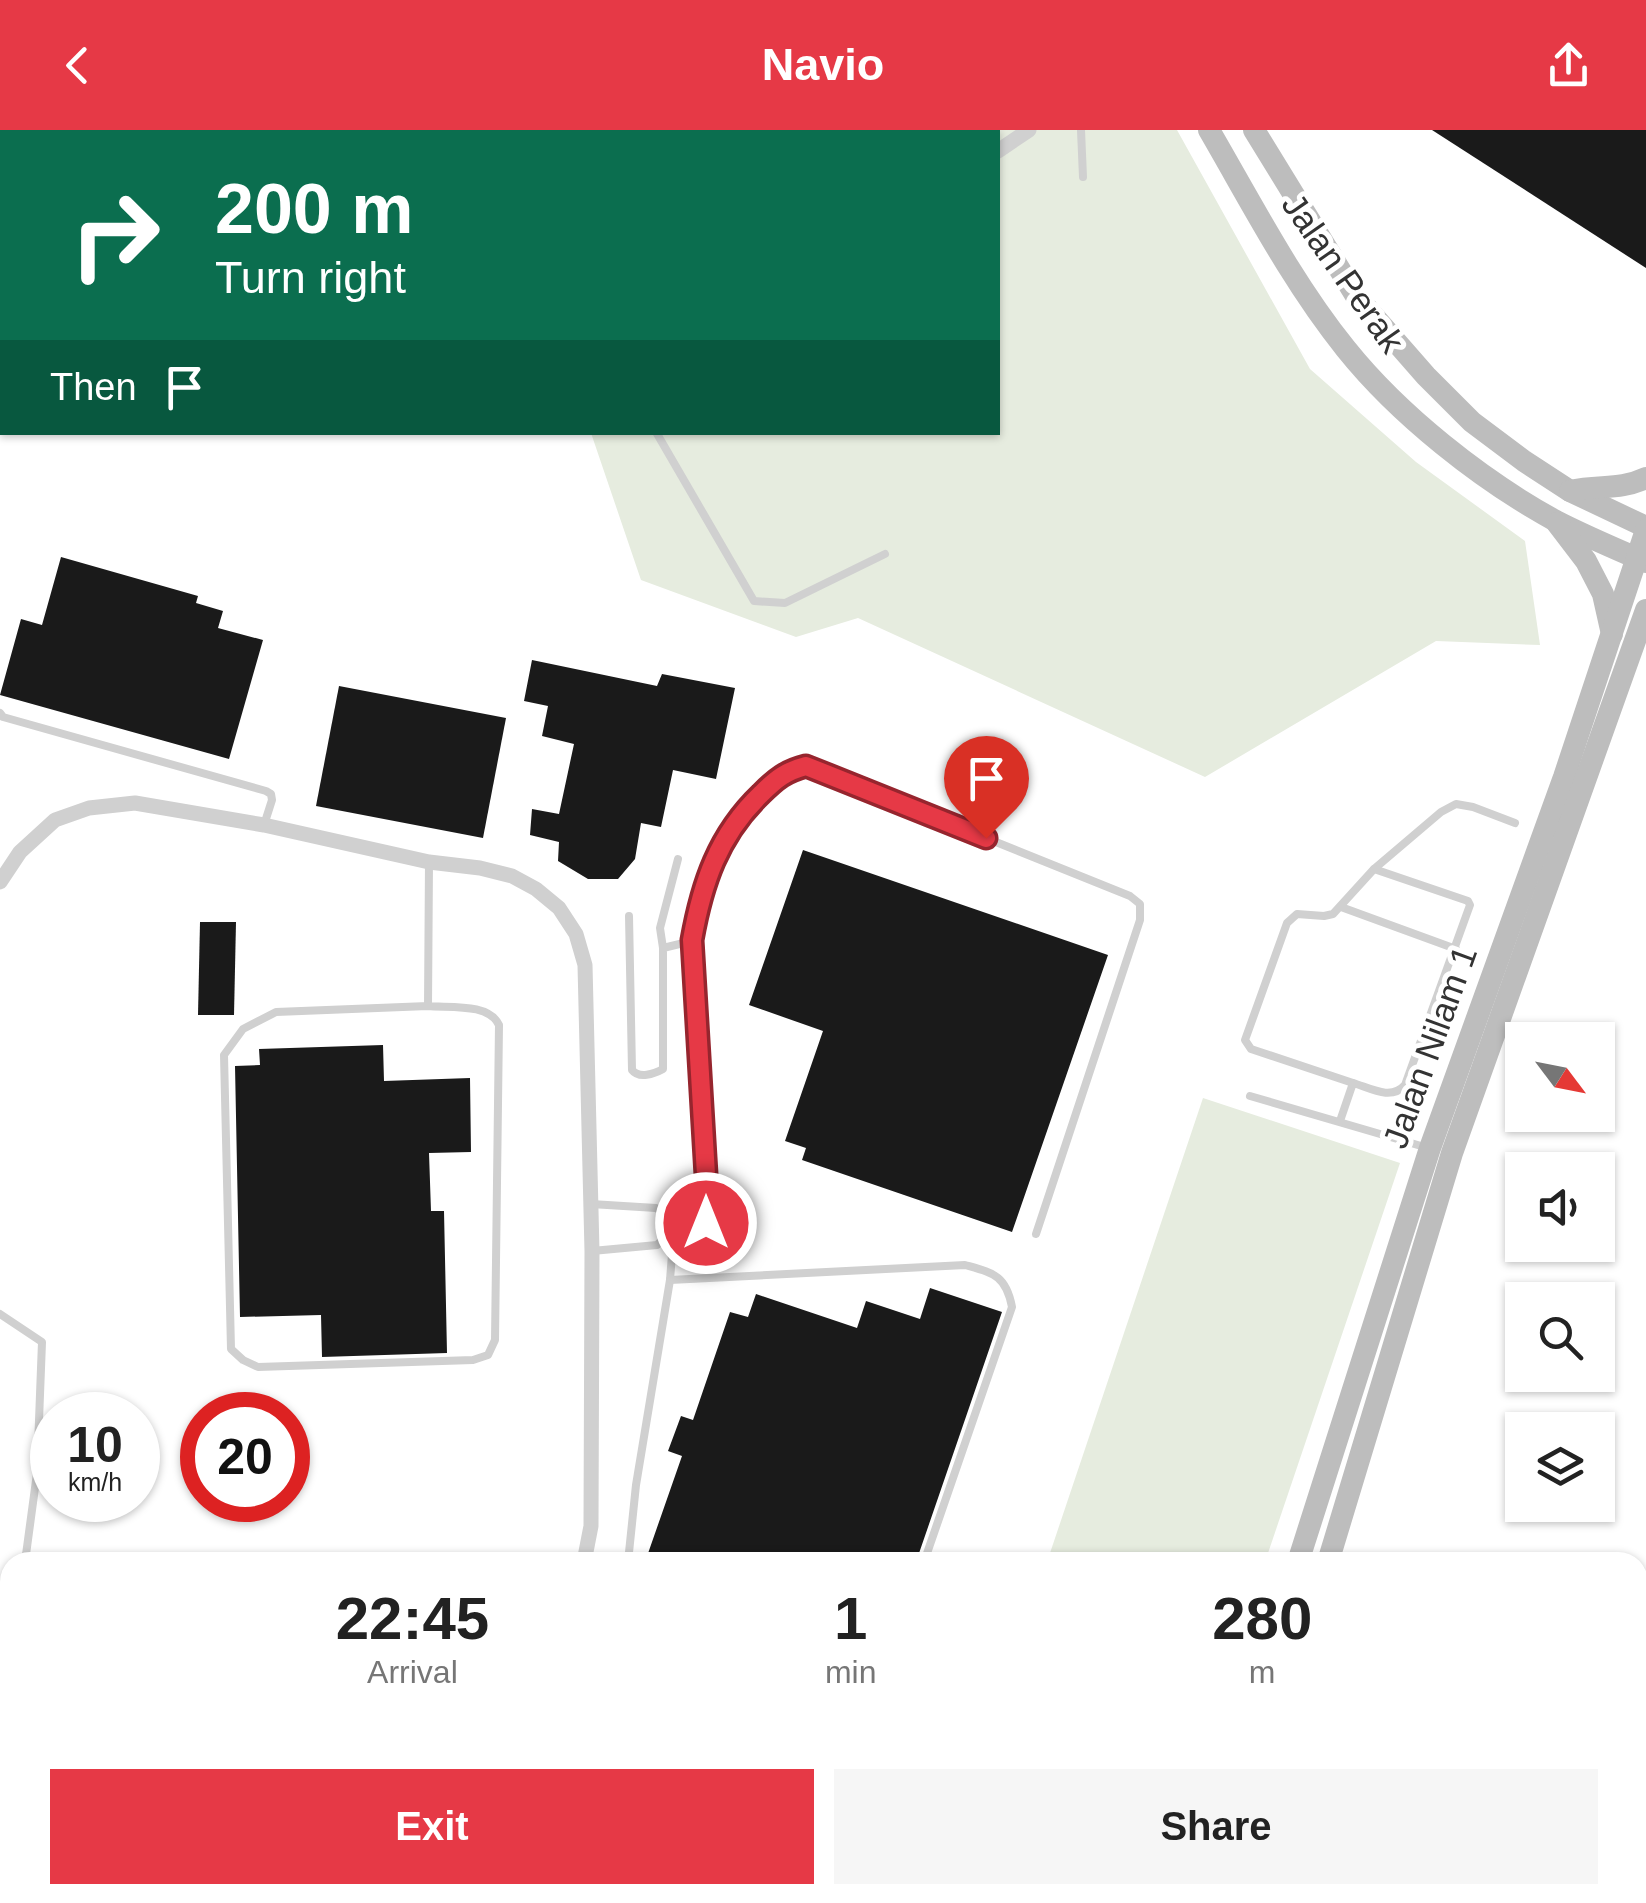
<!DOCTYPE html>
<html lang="en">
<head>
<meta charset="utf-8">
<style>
	:root { --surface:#fff; --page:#f6f6f6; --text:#222; --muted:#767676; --accent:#e63946 }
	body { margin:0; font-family:Helvetica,sans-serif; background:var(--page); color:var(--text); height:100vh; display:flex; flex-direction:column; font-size:38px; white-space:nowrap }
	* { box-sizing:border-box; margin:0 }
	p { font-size:32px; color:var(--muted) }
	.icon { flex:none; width:55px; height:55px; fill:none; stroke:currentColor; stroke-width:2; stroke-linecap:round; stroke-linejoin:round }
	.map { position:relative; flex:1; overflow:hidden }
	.panel { position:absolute; left:0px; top:1422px; width:1648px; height:352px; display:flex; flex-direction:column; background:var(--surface); border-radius:30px 30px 0 0; box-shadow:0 2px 8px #0004 }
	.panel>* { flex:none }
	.guide { position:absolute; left:0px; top:0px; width:1000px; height:305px; box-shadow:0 2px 8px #0004; background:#0b6e4f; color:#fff; overflow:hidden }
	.needle { width:65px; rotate:122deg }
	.buttons { position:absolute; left:1505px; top:892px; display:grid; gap:20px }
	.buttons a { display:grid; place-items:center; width:110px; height:110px; border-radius:0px; background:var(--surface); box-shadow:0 2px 8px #0004; font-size:50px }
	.speed { position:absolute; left:30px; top:1262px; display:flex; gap:20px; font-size:50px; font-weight:700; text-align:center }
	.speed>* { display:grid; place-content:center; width:130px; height:130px; border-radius:50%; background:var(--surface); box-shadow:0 2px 8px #0004; line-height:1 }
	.speed small { font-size:25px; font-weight:400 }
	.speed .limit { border:15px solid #d22; background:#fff; color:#111 }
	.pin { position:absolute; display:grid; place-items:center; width:85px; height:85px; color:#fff; margin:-102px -42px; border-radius:50% 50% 50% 0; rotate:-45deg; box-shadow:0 0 10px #0007 }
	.pin .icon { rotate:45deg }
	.me { position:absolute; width:110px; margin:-55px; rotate:0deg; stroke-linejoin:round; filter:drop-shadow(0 0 8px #0008) }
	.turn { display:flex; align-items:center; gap:35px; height:210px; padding:0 50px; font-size:45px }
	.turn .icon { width:130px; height:130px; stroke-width:2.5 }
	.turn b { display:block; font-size:70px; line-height:85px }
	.then { display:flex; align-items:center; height:95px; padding:0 50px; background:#0003; gap:20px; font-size:38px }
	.eta { display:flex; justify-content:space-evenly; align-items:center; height:170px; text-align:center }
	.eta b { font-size:60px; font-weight:800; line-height:70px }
	.button { display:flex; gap:20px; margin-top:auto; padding:20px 50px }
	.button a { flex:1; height:115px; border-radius:0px; background:var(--accent); color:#fff; font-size:40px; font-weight:800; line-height:115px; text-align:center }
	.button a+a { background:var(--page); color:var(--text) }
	header { display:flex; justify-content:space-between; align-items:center; height:130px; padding:0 50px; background:var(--accent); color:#fff; font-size:45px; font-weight:800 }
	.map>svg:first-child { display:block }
	.green { fill:#e6ecdf }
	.water { fill:#cfe2ee }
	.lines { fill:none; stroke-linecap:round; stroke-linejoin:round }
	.river { stroke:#cfe2ee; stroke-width:30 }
	.building { fill:#1a1a1a }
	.path { stroke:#cdcdcd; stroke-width:2.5; stroke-dasharray:5 5; stroke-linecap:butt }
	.service { stroke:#d0d0d0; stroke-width:8 }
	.minor { stroke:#d0d0d0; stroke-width:15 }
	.secondary { stroke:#bdbdbd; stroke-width:22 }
	.route-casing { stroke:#96252e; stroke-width:25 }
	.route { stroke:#e63946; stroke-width:18 }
	.labels { text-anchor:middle; stroke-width:10; stroke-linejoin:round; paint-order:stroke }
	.street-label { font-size:35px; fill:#333; stroke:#fff }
</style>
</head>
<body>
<header><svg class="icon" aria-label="back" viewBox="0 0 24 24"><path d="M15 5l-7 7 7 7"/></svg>Navio<svg class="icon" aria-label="share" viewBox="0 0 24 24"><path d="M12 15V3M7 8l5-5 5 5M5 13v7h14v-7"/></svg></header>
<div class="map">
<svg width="1646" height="1773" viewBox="0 0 1646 1773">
	<rect width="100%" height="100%" fill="#fff"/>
	<g class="green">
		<polygon points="480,0 1177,0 1310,239 1416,332 1525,411 1540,515 1436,511 1205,647 858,488 796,507 641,450 591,303 998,302 998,2 482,2"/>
		<polygon points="1203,968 1400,1033 1265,1432 1047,1432"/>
		<polygon points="1638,1716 1646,1718 1646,1773 1240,1773 1243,1765 1638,1765"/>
		<polygon points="936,1765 1154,1765 1151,1773 933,1773"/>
	</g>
	<polygon class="water" points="1369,1765 1517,1765 1550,1773 1360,1773"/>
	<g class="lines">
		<polyline class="river" points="160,1773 172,1765"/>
	</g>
	<g class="building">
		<polygon points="1432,0 1646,0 1646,138"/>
		<polygon points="61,427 198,466 196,473 223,481 218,498 263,510 229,629 0,565 21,489 42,495"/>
		<polygon points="532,530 657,556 662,544 735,558 716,649 673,640 661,697 641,693 635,729 618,749 588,749 558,731 559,712 530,705 532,679 559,684 574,614 542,606 548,576 524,571"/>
		<polygon points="339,556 506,588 483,708 316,676"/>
		<polygon points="803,720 1108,825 1012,1102 802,1030 806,1018 785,1011 823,901 749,875"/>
		<polygon points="200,792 236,792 234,885 198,885"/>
		<polygon points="383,915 384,951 470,948 471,1022 429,1023 431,1081 444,1081 447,1223 322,1227 321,1185 240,1187 235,936 260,935 259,919"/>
		<polygon points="930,1158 1002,1182 916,1432 645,1432 682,1326 668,1321 681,1286 693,1290 730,1182 748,1187 756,1164 857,1198 866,1171 920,1189"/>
	</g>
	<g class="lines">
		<g class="path">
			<polyline points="1638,1760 1646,1768"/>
			<polyline points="1280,1773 1289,1765"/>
		</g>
		<g class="service">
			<polyline points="37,0 99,2"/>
			<polyline points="416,0 417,2"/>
			<polyline points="1081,0 1083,47"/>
			<polyline points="176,2 189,0"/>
			<polyline points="656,302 754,471 785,473 885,424"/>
			<polyline points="0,583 3,587 266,661 271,664 272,670 264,695"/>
			<polyline points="1341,777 1456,819"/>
			<path d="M629,786L632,940C639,949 654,944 663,939V818L692,811"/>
			<polyline points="663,818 660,798 678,729"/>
			<path d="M428,876C450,878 489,873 499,895L495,1210L488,1225L473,1230L258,1237L243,1230L231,1219L224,925L243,899L276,882L428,876L429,732"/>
			<polyline points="1353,953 1251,919 1245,910 1287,793 1297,784 1324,786 1333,784 1374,739 1441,682 1456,674 1473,677 1515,693"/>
			<polyline points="1250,966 1428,1018"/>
			<path d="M1340,991L1353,953C1370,958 1391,971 1405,955L1470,775L1468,771L1374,739"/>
			<polyline points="591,1074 656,1078 662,1082 674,1099 670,1150 636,1355 628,1432"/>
			<path d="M674,1099L697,1100L705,1093L708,1078L692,811C702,753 717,705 761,664C776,649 786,641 807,636L1130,766L1140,774V790L1036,1104"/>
			<polyline points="592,1121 657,1115 674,1099"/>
			<path d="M670,1150L965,1135C993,1143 1006,1145 1012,1177L924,1432"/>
			<polyline points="0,1184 42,1212 37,1343 25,1432"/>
			<polyline points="0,1459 6,1463 10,1458"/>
			<polyline points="0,1490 10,1496"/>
			<polyline points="0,1771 10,1757"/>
		</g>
		<g class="minor">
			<polyline points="558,0 558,2"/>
			<polyline points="998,21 1029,0"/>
			<polyline points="0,752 20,722 55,690 89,678 135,673 264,695 429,732 480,738 512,746 536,759 559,778 576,804 585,835 592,1121 591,1396 584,1432"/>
			<polyline points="1638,1661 1646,1664"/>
			<polyline points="1638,1696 1646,1699"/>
			<polyline points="125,1773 137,1765"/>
		</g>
		<g class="secondary">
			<path d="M1209,0C1252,74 1292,152 1346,219C1399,285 1481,350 1556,391C1585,406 1616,419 1646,432"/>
			<polyline points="1254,0 1356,166 1426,246 1472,292 1524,331 1570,361 1646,397"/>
			<path d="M1570,361C1600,354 1618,361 1646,348"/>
			<polyline points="1557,393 1586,431 1603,464 1612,504"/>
			<polyline points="1298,1432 1430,1018 1564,647 1646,400"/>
			<polyline points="1328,1432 1452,1023 1646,480"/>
			<polyline points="1184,1773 1187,1765"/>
			<polyline points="1212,1773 1215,1765"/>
		</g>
	</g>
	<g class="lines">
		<defs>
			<path id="route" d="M706,1093L708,1078L692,810C702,754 718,705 761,664C776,649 786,641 806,636L986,708"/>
		</defs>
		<use href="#route" class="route-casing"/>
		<use href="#route" class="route"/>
	</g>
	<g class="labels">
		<g class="street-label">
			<text transform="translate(1343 143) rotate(55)" y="12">Jalan Perak</text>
			<text transform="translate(1430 917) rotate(-70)" y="12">Jalan Nilam 1</text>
		</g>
	</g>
</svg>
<div class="buttons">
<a><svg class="needle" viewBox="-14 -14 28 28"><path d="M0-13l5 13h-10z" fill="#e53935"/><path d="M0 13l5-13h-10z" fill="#767676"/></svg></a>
<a><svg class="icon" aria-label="sound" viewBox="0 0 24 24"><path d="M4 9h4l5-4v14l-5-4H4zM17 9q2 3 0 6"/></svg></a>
<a><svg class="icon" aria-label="search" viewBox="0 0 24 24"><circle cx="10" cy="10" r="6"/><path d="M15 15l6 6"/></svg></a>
<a><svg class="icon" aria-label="layers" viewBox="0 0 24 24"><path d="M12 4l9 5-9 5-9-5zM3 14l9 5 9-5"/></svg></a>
</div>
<div class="speed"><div>10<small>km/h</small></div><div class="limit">20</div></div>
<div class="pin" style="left:986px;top:708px;background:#d93025"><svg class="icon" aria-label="arrive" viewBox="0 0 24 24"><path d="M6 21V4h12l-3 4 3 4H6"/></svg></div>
<svg class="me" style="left:706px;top:1093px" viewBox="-20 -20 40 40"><circle r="17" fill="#e63946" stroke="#fff" stroke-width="3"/><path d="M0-11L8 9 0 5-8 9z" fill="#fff"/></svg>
<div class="guide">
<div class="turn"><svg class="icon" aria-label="right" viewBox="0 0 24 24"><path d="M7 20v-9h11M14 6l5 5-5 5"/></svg><div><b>200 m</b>Turn right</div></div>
<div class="then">Then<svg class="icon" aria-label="arrive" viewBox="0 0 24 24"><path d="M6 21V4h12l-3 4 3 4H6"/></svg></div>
</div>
<section class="panel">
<div class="eta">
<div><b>22:45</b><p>Arrival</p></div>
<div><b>1</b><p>min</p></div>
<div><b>280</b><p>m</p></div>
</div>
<div class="button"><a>Exit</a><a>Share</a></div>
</section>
</div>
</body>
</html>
